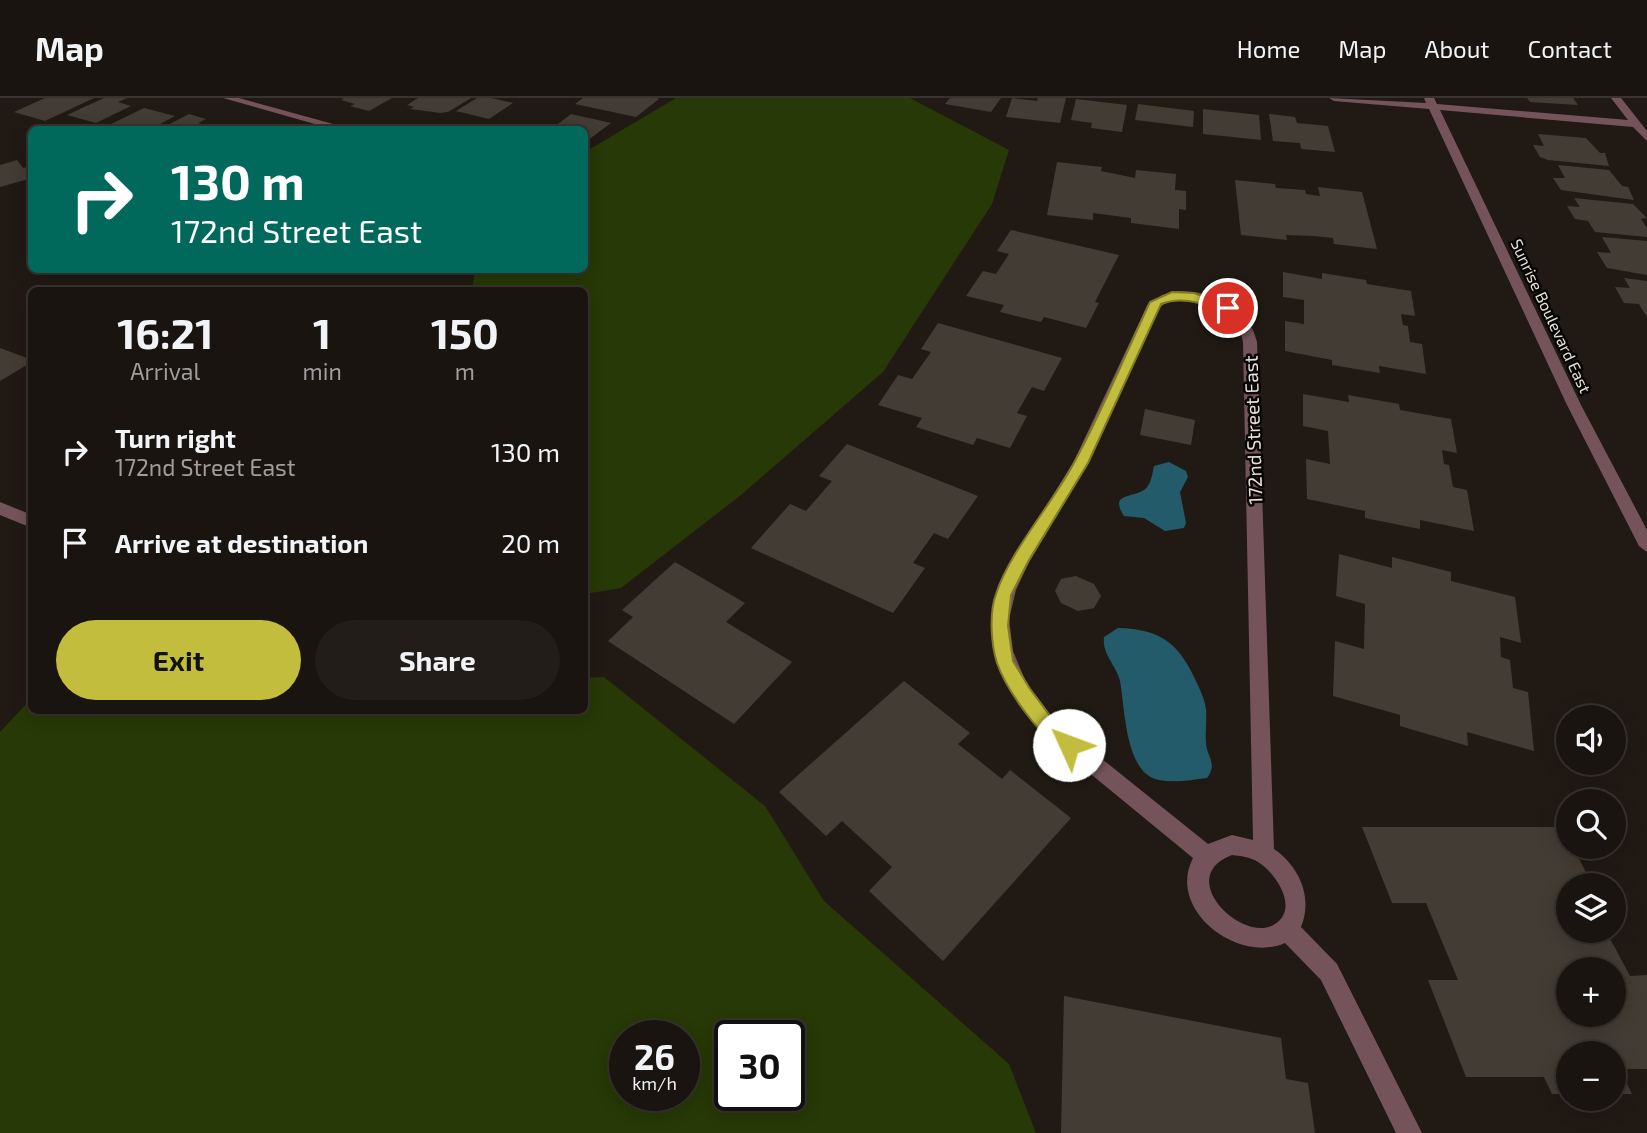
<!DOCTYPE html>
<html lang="en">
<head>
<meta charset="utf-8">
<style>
	:root { --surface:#19140f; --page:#221d18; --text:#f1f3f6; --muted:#9f9e9e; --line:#37332f; --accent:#c3bd3e }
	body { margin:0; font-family:"Exo 2",sans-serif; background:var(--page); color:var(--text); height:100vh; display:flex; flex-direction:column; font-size:26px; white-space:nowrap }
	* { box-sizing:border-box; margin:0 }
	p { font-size:23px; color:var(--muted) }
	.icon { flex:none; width:38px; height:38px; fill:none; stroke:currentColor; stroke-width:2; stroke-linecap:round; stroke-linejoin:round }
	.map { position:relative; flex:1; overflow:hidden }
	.sheet { position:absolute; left:28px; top:189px; width:560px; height:427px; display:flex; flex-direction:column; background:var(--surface); border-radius:10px; box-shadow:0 4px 18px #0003,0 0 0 2px var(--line) }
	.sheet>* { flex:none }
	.top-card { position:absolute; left:28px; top:28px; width:560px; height:147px; border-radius:10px; box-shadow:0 4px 18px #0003,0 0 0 2px var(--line); background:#00695c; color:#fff; overflow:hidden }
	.fabs { position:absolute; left:1556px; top:607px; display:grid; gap:14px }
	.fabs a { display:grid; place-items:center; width:70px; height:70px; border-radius:50%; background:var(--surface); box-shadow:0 4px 18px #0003,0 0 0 2px var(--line); font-size:35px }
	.speed { position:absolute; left:609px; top:922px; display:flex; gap:14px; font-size:35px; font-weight:700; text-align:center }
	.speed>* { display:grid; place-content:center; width:91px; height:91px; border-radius:50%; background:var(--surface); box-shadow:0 4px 18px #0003,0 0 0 2px var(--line); line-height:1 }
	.speed small { font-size:18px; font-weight:400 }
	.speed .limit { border:4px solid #111; border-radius:10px; background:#fff; color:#111 }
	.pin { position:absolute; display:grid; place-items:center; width:60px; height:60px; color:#fff; margin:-30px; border:4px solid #fff; border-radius:50%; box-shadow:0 2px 7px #0007 }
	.me { position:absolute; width:77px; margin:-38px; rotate:313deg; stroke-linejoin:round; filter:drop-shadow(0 0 5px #0008) }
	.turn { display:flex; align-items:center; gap:24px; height:147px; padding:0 28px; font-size:32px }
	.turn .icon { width:91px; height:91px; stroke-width:2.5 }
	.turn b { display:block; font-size:49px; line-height:60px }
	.eta { display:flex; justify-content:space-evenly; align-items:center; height:119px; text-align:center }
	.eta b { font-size:42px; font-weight:700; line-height:49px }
	.button { display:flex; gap:14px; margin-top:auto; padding:14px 28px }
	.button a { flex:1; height:80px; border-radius:42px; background:var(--accent); color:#111; font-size:28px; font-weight:700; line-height:80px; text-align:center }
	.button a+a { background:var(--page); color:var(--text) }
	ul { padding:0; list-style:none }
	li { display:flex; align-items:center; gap:21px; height:91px; padding:0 28px }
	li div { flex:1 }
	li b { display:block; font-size:26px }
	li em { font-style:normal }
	header { display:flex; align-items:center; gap:42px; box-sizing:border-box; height:98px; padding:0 35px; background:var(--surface); border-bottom:2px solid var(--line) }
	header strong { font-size:33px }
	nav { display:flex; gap:38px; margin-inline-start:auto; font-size:24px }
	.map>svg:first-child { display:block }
	.green { fill:#273906; fill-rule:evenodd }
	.water { fill:#245b6a }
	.building { fill:#433c35; fill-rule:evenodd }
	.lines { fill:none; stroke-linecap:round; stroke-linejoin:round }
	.minor { fill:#75535b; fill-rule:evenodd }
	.route { fill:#c3bd3e; stroke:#7f7b28; stroke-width:2 }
	.labels { text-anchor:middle; stroke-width:5; stroke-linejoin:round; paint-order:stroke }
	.far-street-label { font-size:16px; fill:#e6e1dc; stroke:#080604 }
	.street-label { font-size:19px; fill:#e6e1dc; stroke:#080604 }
</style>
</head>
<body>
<header>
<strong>Map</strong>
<nav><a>Home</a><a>Map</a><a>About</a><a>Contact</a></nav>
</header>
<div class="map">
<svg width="1647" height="1035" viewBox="0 0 1647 1035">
	<rect width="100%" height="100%" fill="#211a14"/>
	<g class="green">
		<polygon points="676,0 910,0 1009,52 992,106 883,274 741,397 621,490 585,496 584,192 472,192 475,172 584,172 585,54"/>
		<path d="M604,579L765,708L824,803L1009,966L1036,1035H0V634L31,601L32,612H584L585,580ZM625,938H684V998H625ZM730,938H789V998H730Z"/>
	</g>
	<g class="water">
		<path d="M1169,364L1186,373L1188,379L1180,394L1186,425L1184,430L1165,433L1144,420L1124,418C1110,396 1129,400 1142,393C1151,389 1152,377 1154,368Z"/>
		<path d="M1118,530C1159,531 1178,544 1195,581C1199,590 1205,601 1206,612C1207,623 1205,634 1206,645C1207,660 1218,665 1207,680C1191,682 1175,685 1159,682C1125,676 1125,610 1120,583C1116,566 1102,557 1104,539Z"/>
	</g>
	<g class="building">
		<polygon points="45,0 94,0 45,23 14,14"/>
		<polygon points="104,0 127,0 118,4 131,8 96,25 67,17"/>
		<polygon points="344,0 392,0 369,13 350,8 355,6 341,2"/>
		<polygon points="418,0 471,0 448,14 441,15 410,11 414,9 407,7"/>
		<polygon points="477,0 491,0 513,5 489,21 456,13"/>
		<polygon points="583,0 657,0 659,1 636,19 575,6"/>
		<polygon points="950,0 1001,0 991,14 945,6"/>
		<polygon points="1012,0 1037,3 1038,0 1066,0 1060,25 1006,19"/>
		<polygon points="1527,0 1573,0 1578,7 1530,4"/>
		<polygon points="1076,1 1127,7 1122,34 1091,30 1092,25 1071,22"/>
		<polygon points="1138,6 1194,13 1193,29 1135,22"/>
		<polygon points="144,10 175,18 149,32 120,32 107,28"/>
		<polygon points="1203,11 1259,17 1261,42 1203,36"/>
		<polygon points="189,16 206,21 198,25 213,29 207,32 158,32"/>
		<polygon points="571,16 611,25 584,45 584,32 559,32 565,27 558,26"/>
		<polygon points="1269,16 1295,19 1297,25 1328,28 1335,54 1301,51 1300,45 1273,43"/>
		<polygon points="1538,36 1586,40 1600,55 1605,55 1609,68 1548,62 1540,59 1533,47 1544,48"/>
		<polygon points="17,62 23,70 32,68 32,80 0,89 0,67"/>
		<polygon points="1057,64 1102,69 1101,73 1135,80 1136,72 1176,76 1175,92 1186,93 1186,112 1179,111 1179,131 1131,125 1131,120 1093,115 1093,122 1047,117"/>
		<polygon points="1558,67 1609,72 1622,88 1628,89 1634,102 1561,92 1553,80 1565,80"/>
		<polygon points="1235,82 1275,86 1276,90 1305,92 1306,96 1320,98 1318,89 1362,94 1377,151 1334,146 1333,140 1314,138 1286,137 1287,142 1241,137"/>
		<polygon points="1574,100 1633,106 1647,120 1641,121 1647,130 1647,139 1595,134 1588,123 1575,121 1567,108 1580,109"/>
		<polygon points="1011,132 1119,157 1095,204 1099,205 1086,230 1044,219 1041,224 1000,214 1004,207 966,198 983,173 996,176 1009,156 997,153"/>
		<polygon points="1602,139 1647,143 1647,177 1607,170 1597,154 1611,155"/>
		<polygon points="1283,174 1322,181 1322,175 1366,182 1367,186 1411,193 1415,218 1401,216 1403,227 1408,228 1410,244 1422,246 1426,276 1379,268 1380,275 1332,267 1332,262 1285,253 1285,223 1304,226 1304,202 1283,199"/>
		<polygon points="1624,180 1647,183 1647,219 1639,206 1624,205 1615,189 1630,190"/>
		<polygon points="938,225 1062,260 1044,293 1032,289 1017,315 1027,318 1010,350 977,340 973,347 916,329 922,320 878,307 898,277 912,281 931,254 921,251"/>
		<polygon points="0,250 32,262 32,264 0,283"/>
		<polygon points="1303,296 1349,304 1348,297 1399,306 1400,312 1451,321 1457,355 1442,352 1444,366 1449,367 1453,389 1467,392 1474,433 1420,422 1420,431 1365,420 1365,413 1307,401 1306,361 1330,366 1328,333 1303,328"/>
		<polygon points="1145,311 1195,322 1191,347 1140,337"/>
		<polygon points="847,346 978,398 948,441 934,435 913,465 925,470 893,515 751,450 790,406 806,413 832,383 819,378"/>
		<polygon points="1339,456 1392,470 1392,459 1451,474 1451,483 1515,499 1521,545 1500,539 1501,559 1510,562 1513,590 1528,594 1534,653 1467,634 1468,648 1400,628 1400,617 1333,598 1335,543 1364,551 1365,506 1336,498"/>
		<polygon points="675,464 745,505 726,524 792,564 734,626 608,543 633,519 622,512"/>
		<polygon points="1076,478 1094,486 1101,498 1094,510 1078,513 1061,505 1055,493 1061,481"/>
		<polygon points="904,583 970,635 958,646 1002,681 1010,672 1071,720 943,863 869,793 892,769 842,723 826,738 779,694"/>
		<path d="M1362,729H1562L1568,740V749H1573L1593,788H1568V833H1606L1630,878L1647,877V971H1620L1632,996H1614V956H1568V996H1552L1544,979H1466L1428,882H1458L1426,805H1392ZM1568,872H1614V917H1568Z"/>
		<polygon points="1064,898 1281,940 1286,981 1308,985 1315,1035 1061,1035"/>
	</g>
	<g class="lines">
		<g class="minor">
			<polygon points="223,0 239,0 355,32 336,32"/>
			<polygon points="1329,0 1426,5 1424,0 1434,0 1437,6 1628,22 1611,0 1621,0 1647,33 1647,43 1633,29 1440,12 1581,307 1647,432 1647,454 1639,448 1567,307 1429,11 1334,3"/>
			<path d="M1177,193C1213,193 1248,206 1257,244L1274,751C1300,769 1313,800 1301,829L1337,866L1422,1035H1396L1321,882L1285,845C1238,866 1166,812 1193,760L1042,636L1010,588L995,553L992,521L998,492L1015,459L1074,363L1147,208L1162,197ZM1188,201C1217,205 1237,214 1243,244L1253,742L1232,737L1208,746L1056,624L1026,584L1013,553L1009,521L1016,492L1028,466L1090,363L1155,217C1163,203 1173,201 1188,201ZM1232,757C1241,758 1250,759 1258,764C1275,774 1300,810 1275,826C1243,847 1173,779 1232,757Z"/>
			<polygon points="0,404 32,417 32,430 0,417"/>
		</g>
	</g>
	<path class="route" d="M1172,194L1194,195L1234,210L1228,214C1204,207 1185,197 1161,206L1088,365L1029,462L1011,497L1008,528L1013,563L1030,591L1057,627L1075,642L1078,647L1075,652L1069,655C1043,645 1006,591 997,565C991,546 989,515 996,496C1010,453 1053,405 1075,363C1103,312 1125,257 1150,204Z"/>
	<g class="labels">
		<g class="far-street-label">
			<text transform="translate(1551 218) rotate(65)" y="6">Sunrise Boulevard East</text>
		</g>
		<g class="street-label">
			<text transform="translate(1253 332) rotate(-92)" y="7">172nd Street East</text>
		</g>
	</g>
</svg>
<div class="fabs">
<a><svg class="icon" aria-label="sound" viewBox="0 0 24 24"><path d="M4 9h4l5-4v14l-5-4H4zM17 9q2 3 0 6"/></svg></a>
<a><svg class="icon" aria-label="search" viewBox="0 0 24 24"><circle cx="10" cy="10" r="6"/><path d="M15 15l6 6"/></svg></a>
<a><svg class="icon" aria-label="layers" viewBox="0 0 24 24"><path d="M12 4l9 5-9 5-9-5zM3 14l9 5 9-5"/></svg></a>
<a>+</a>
<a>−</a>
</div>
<div class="speed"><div>26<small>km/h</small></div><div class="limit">30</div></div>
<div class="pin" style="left:1228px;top:210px;background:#d93025"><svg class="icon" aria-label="arrive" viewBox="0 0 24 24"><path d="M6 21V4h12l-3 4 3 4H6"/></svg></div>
<svg class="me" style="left:1069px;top:647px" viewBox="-20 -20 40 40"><circle r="19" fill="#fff"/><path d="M0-13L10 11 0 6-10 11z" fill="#c3bd3e"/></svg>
<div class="top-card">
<div class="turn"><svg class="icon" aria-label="right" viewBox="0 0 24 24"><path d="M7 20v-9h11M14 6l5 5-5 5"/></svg><div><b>130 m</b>172nd Street East</div></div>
</div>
<section class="sheet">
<div class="eta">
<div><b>16:21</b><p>Arrival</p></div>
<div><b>1</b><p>min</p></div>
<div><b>150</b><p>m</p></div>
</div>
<ul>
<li><svg class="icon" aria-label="right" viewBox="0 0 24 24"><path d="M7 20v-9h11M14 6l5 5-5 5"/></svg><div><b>Turn right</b><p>172nd Street East</p></div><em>130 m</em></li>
<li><svg class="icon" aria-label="arrive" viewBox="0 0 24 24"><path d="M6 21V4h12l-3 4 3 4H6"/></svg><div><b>Arrive at destination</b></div><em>20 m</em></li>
</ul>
<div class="button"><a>Exit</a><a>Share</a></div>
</section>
</div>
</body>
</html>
